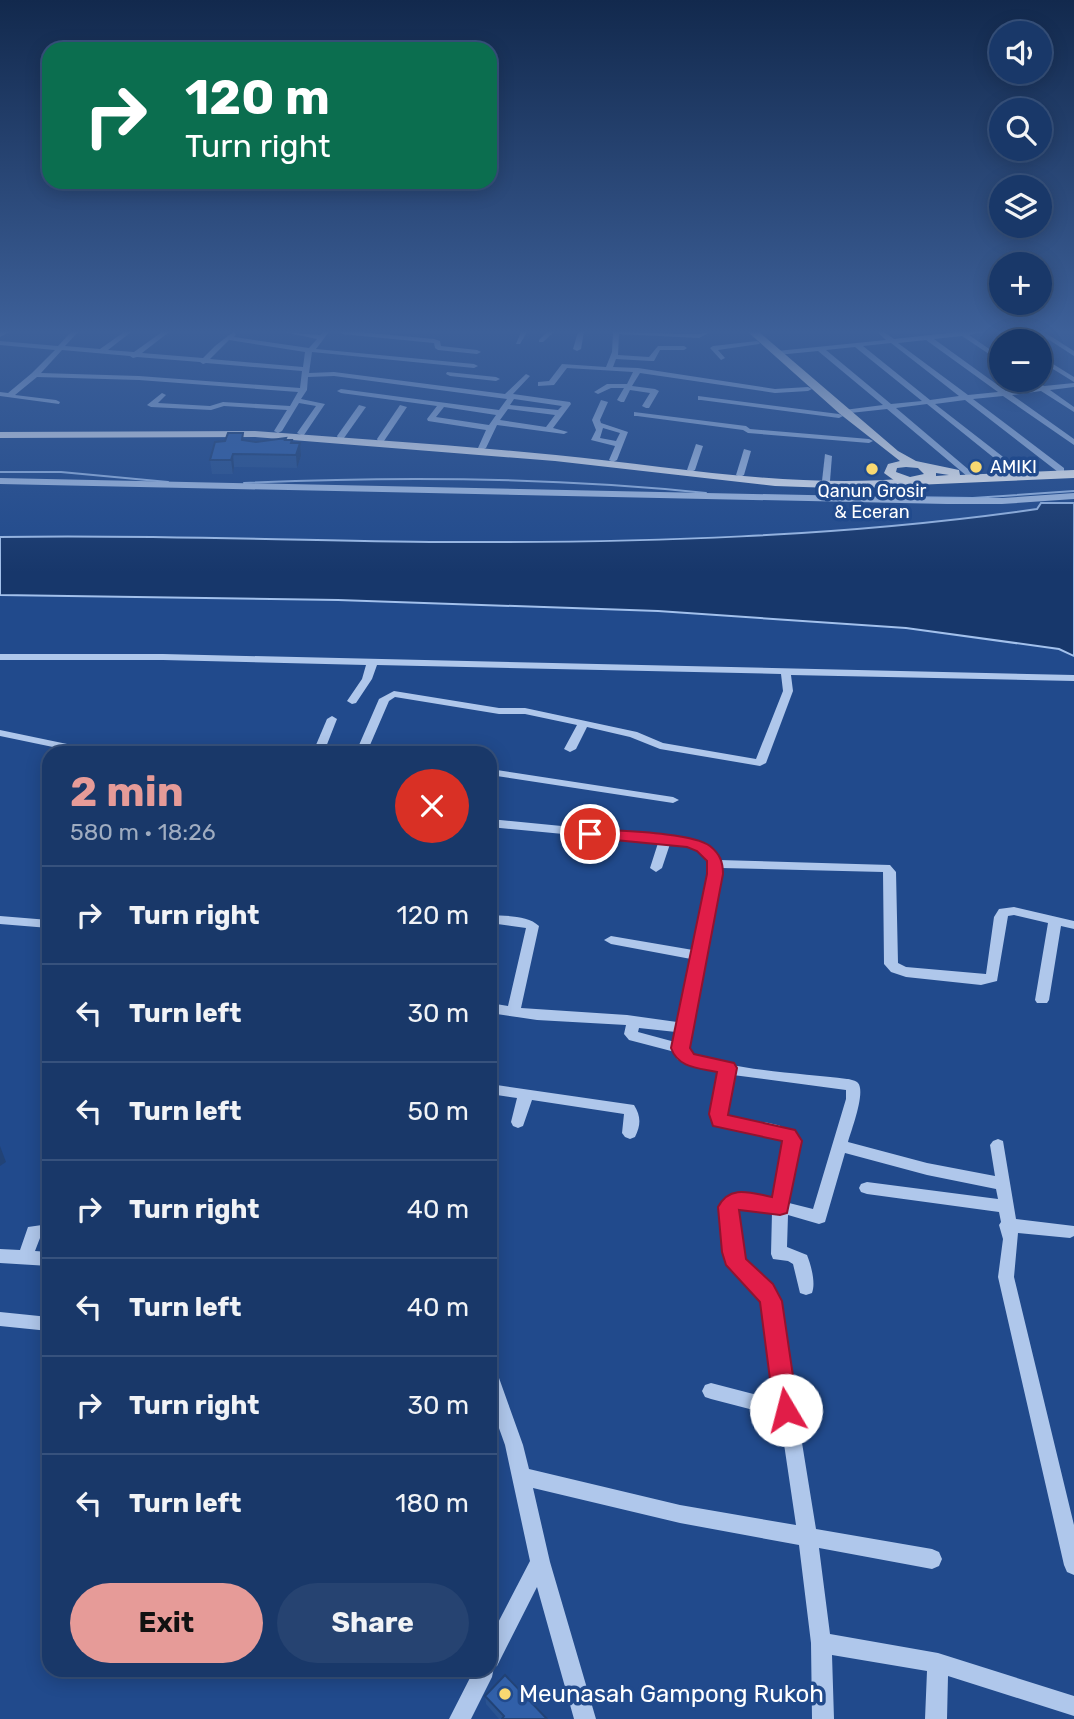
<!DOCTYPE html>
<html lang="en">
<head>
<meta charset="utf-8">
<style>
	:root { --surface:#193869; --page:#264371; --text:#f1f3f6; --muted:#9facc0; --line:#37527d; --accent:#e69b98 }
	body { margin:0; font-family:Rubik,sans-serif; background:var(--page); color:var(--text); height:100vh; display:flex; flex-direction:column; font-size:26px; white-space:nowrap }
	* { box-sizing:border-box; margin:0 }
	p { font-size:23px; color:var(--muted) }
	.icon { flex:none; width:38px; height:38px; fill:none; stroke:currentColor; stroke-width:2; stroke-linecap:round; stroke-linejoin:round }
	.map { position:relative; flex:1; overflow:hidden }
	.details { position:absolute; left:42px; top:746px; width:455px; height:931px; display:flex; flex-direction:column; background:var(--surface); border-radius:21px; box-shadow:0 4px 18px #0003,0 0 0 2px var(--line) }
	.details>* { flex:none }
	.banner { position:absolute; left:42px; top:42px; width:455px; height:147px; border-radius:21px; box-shadow:0 4px 18px #0003,0 0 0 2px var(--line); background:#0b6e4f; color:#fff; overflow:hidden }
	.fabs { position:absolute; left:989px; top:21px; display:grid; gap:14px }
	.fabs a { display:grid; place-items:center; width:63px; height:63px; border-radius:50%; background:var(--surface); box-shadow:0 4px 18px #0003,0 0 0 2px var(--line); font-size:35px }
	.pin { position:absolute; display:grid; place-items:center; width:60px; height:60px; color:#fff; margin:-30px; border:4px solid #fff; border-radius:50%; box-shadow:0 2px 7px #0007 }
	.me { position:absolute; width:77px; margin:-38px; rotate:352deg; stroke-linejoin:round; filter:drop-shadow(0 0 5px #0008) }
	.turn { display:flex; align-items:center; gap:24px; height:147px; padding:0 28px; font-size:32px }
	.turn .icon { width:91px; height:91px; stroke-width:2.5 }
	.turn b { display:block; font-size:49px; line-height:60px }
	.round { display:grid; place-items:center; flex:none; width:74px; height:74px; border-radius:37px; background:var(--page) }
	.headline { display:flex; align-items:center; justify-content:space-between; height:119px; padding:0 28px }
	h1 { font-size:42px; font-weight:700; line-height:52px; color:var(--accent) }
	.primary-button { display:flex; gap:14px; margin-top:auto; padding:14px 28px }
	.primary-button a { flex:1; height:80px; border-radius:42px; background:var(--accent); color:#111; font-size:28px; font-weight:700; line-height:80px; text-align:center }
	.primary-button a+a { background:var(--page); color:var(--text) }
	ul { padding:0; list-style:none }
	li { display:flex; align-items:center; gap:21px; height:98px; padding:0 28px; border-top:2px solid var(--line) }
	li div { flex:1 }
	li b { display:block; font-size:26px }
	li em { font-style:normal }
	.map>svg:first-child { display:block }
	.water { fill:#17376b; stroke:#a3c1ec; stroke-width:2 }
	.lines { fill:none; stroke-linecap:round; stroke-linejoin:round }
	.stream { stroke:#a3c1ec; stroke-width:2 }
	.minor { fill:#afc7eb; fill-rule:evenodd }
	.major { fill:#f4f7fe; fill-rule:evenodd }
	.highway { fill:#fff; fill-rule:evenodd }
	.wall { fill:#2a5391 }
	.shaded-wall { fill:#224376 }
	.building { fill:#3160a9; stroke:#224376; stroke-width:2 }
	.route { fill:#e11d48; stroke:#92132f; stroke-width:2 }
	.poi-dot { fill:#f8d871; stroke:#214a8c; stroke-width:2.5 }
	.labels { text-anchor:middle; stroke-width:7; stroke-linejoin:round; paint-order:stroke }
	.far-poi-label { font-size:18px; fill:#fff; stroke:#214a8c; text-anchor:start }
	.near-poi-label { font-size:24px; fill:#fff; stroke:#214a8c; text-anchor:start }
</style>
</head>
<body>
<div class="map">
<svg width="1074" height="1719" viewBox="0 0 1074 1719">
	<rect width="100%" height="100%" fill="#214a8c"/>
	<path class="water" d="M1041,503H1074V656L1059,649L906,628L658,611L338,600L0,595V537C148,534 296,541 445,542C642,543 841,537 1037,509Z"/>
	<g class="lines">
		<g class="stream">
			<polyline points="0,472 61,472 168,482"/>
			<path d="M244,483C399,476 552,477 706,493"/>
			<polyline points="898,497 973,498 1074,491"/>
		</g>
		<g class="minor">
			<polygon points="0,332 9,332 0,337"/>
			<path d="M71,332H78L65,346L100,349L124,332H131L108,350L134,352L162,332H169L142,353L203,358L215,346L233,332L236,334L234,337L309,348L317,339L284,332L320,335L323,332H329L316,349L474,364L478,366L474,368L312,352L309,373L334,372L505,394L526,374L530,376L513,394L570,402L571,404L553,428L568,432L564,434L497,425L486,448L482,450L478,448L486,430L428,421L427,419L437,406L341,393L337,391L341,389L499,410L507,399L334,376L308,377L307,390L301,399L325,404L304,435H301L297,433L316,406L299,403L282,431L278,433L274,431L287,410L224,406L211,410L151,407L147,405L162,393L166,395L158,403L210,406L223,402L290,406L298,392L139,380L37,377L15,395L56,400L60,402L59,404L0,396V392L8,393L32,373L55,350L0,345V341L58,346ZM229,340L305,352L303,367L210,359ZM62,350L130,356L133,358L137,357L200,362L203,364L206,363L302,371L300,388L139,376L41,373ZM514,399L562,406L558,410L510,405ZM444,407L496,415L489,425L436,417ZM508,409L555,415L546,427L500,420Z"/>
			<polygon points="339,332 361,332 434,339 440,341 441,346 477,350 481,352 477,354 438,350 435,348 434,343 342,334"/>
			<polygon points="521,332 527,332 520,344 516,344"/>
			<polygon points="547,332 554,332 543,342 539,342 539,340"/>
			<polygon points="578,332 584,332 581,349 577,351 573,349"/>
			<polygon points="613,332 698,334 710,332 699,338 619,334 618,355 649,357 658,346 684,346 687,348 684,350 660,350 654,361 651,361 616,359 613,367 638,368 775,389 808,387 812,389 808,391 775,393 640,373 632,386 655,389 659,391 649,408 646,408 642,406 650,393 630,390 624,402 621,402 617,400 624,388 611,388 598,394 594,392 607,384 627,384 633,372 567,368 554,385 538,386 538,382 549,381 562,364 606,367 612,352"/>
			<path d="M877,332H884L894,339L957,332H985L969,335L1001,357V362L962,336L934,339L1006,391L1036,387L1027,380H1035L1044,386L1074,383V387L1050,390L1074,407V412L1041,391L1012,395L1074,439V445L1003,396L973,399L1064,468V472H1058L965,400L935,404L1020,470V474H1014L927,404L896,408L975,475L968,477L887,409L841,414L840,412L844,410L883,405L818,351L777,355L773,353L777,351L886,340ZM926,340L998,392L968,395L898,343ZM891,343L959,396L930,400L863,346ZM855,347L922,401L891,404L826,350Z"/>
			<polygon points="997,332 1004,332 1017,341 1010,341"/>
			<polygon points="1037,332 1044,332 1074,351 1074,356"/>
			<polygon points="757,341 760,343 759,344 718,350 725,358 721,360 710,348 713,346"/>
			<polygon points="1040,356 1074,377 1074,382 1040,361"/>
			<polygon points="447,372 496,377 500,379 496,381 450,376 446,374"/>
			<polygon points="698,396 839,414 843,416 839,418 701,400 698,400"/>
			<path d="M601,400L608,402L600,420L601,423L628,432L617,460L613,462L609,460L615,446L591,440L596,430L592,420ZM603,428L620,433L616,441L600,438Z"/>
			<polygon points="359,405 366,407 344,438 338,438 337,436"/>
			<polygon points="400,405 407,407 384,441 378,441 377,439"/>
			<polygon points="634,412 746,426 750,429 869,439 873,441 869,443 748,433 743,430 637,416 634,416"/>
			<polygon points="696,444 703,446 695,470 691,472 687,470"/>
			<polygon points="744,449 751,451 744,475 740,477 736,475"/>
			<polygon points="825,454 832,456 830,481 826,484 822,481"/>
			<polygon points="0,478 947,498 1002,498 1074,493 1074,499 1002,504 947,504 0,484"/>
			<polygon points="0,654 163,654 1074,675 1074,681 791,675 793,691 766,763 760,766 660,749 630,737 587,727 576,749 570,752 564,749 577,725 525,714 499,714 395,697 389,701 367,752 356,752 379,699 394,691 499,708 525,708 637,732 663,743 756,759 783,691 781,674 377,665 372,679 356,703 352,704 347,701 362,679 366,665 163,660 0,660"/>
			<polygon points="332,716 337,719 324,752 313,752 327,719"/>
			<polygon points="0,730 91,749 97,752 77,752 0,736"/>
			<polygon points="490,769 673,797 679,800 673,803 490,775"/>
			<path d="M490,819L684,838L707,846L719,860L890,865L896,872L898,963L906,967L986,974L994,917L999,909L1014,907L1074,921V929L1061,926L1049,1000L1047,1003H1037L1035,1000L1048,923L1014,915L1008,916L997,981L981,985L906,977L891,972L884,964L883,872L721,868L690,1028L689,1052C730,1071 801,1073 847,1079C849,1079 857,1081 858,1083C866,1092 851,1131 848,1142L927,1163L995,1176L990,1145L993,1141L998,1139L1003,1141L1016,1219L1074,1226V1236L1070,1238L1018,1233L1014,1277L1074,1525V1575L1067,1572L1064,1565L998,1277L1003,1239L999,1225L1001,1222L999,1212L867,1194L861,1192L859,1188L861,1184L867,1182L998,1199L996,1189L927,1175L845,1153L825,1222L819,1224L788,1215L787,1247L807,1255C811,1265 816,1283 812,1293L806,1295L800,1293L793,1264L788,1261L773,1259L771,1254L772,1212L740,1206L737,1209C738,1225 735,1245 743,1259C751,1276 771,1283 779,1301L816,1529L932,1549L939,1552L942,1559L939,1566L932,1569L819,1548L830,1634L938,1653L1074,1696V1716L948,1676L947,1719H925L927,1671L832,1655L834,1719H812L811,1643L799,1545L680,1523L533,1488L550,1562L596,1719H574L537,1587L497,1666L494,1667L492,1677L471,1719H449L474,1670H490V1638L530,1561L505,1445L490,1403V1370L496,1372L499,1378L523,1445L529,1469L680,1505L796,1525L780,1417L711,1399L705,1397L702,1391L705,1385L711,1383L777,1400L763,1302L737,1277L726,1258L722,1241L721,1207L731,1195L737,1193L774,1199L784,1142C769,1129 735,1133 715,1125L711,1114L719,1072L689,1064L677,1059L675,1052L629,1040L624,1034L626,1025L537,1020L490,1013V1003L508,1006L526,928L490,923V915C506,916 528,915 539,926L521,1008L627,1015L677,1022L691,959L611,944L604,940L611,936L693,950L709,874C708,850 690,846 670,844L662,868L656,872L650,868L658,843L490,827ZM639,1028L676,1032L675,1042L638,1032ZM733,1075L846,1090V1099L813,1209L789,1203L800,1141C785,1117 750,1124 726,1117Z"/>
			<polygon points="0,916 49,920 49,928 0,924"/>
			<path d="M490,1084L634,1105C641,1116 641,1125 635,1137L630,1139L625,1137L622,1133L624,1114L532,1100L523,1126L518,1128L513,1126L511,1122L517,1098L490,1094Z"/>
			<polygon points="49,1224 49,1238 40,1238 35,1251 49,1252 49,1266 0,1263 0,1249 20,1250 28,1227"/>
			<polygon points="0,1312 49,1317 49,1331 0,1326"/>
		</g>
		<path class="major" d="M255,431C355,439 456,445 556,455C676,467 792,489 914,478L919,481L914,484L860,489L775,486L555,461L255,437L0,438V432Z"/>
		<path class="highway" d="M748,332H759L898,451L916,461L959,470L960,475L1074,470V478L915,485L895,481L884,473L888,464L900,461L840,414ZM906,467L918,468L924,474L910,477L896,472L897,468ZM936,473L949,475L936,476Z"/>
	</g>
	<g class="wall">
		<polygon points="286,438 286,440 293,443 301,456 297,468 234,467 233,474 212,474 210,460 225,441 244,440 256,442"/>
		<polygon points="485,1696 547,1719 499,1719 486,1704"/>
	</g>
	<g class="shaded-wall">
		<polygon points="300,443 301,456 297,468 296,455"/>
		<polygon points="233,454 234,467 233,474 231,460"/>
		<polygon points="0,1146 6,1162 0,1166"/>
	</g>
	<g class="building">
		<polygon points="228,433 243,433 242,440 256,442 286,438 285,440 292,440 291,443 300,443 296,455 233,454 231,460 210,460 215,442 225,441"/>
		<polygon points="505,1675 547,1719 502,1719 504,1716 485,1696"/>
	</g>
	<linearGradient id="sky" x2="0" y2="1"><stop stop-color="#12294d"/><stop offset="0.58" stop-color="#3d6099"/><stop offset="1" stop-color="#3d6099" stop-opacity="0"/></linearGradient>
	<rect width="1074" height="572" fill="url(#sky)"/>
	<path class="route" d="M590,829C615,831 692,832 710,846C720,854 723,862 723,874L690,1048L694,1054L734,1063L737,1068L728,1115L795,1130L802,1141L787,1213L780,1215L739,1210L746,1259L773,1284L782,1301L798,1410L794,1417L786,1421L778,1417L774,1410L760,1302L726,1265L722,1252L718,1207C730,1184 751,1193 772,1197L782,1141L713,1126L709,1114L717,1072C699,1068 678,1068 671,1048L707,874V861L697,851L687,847L584,837L582,834L584,830Z"/>
	<g class="poi-dot">
		<circle cx="976" cy="467" r="7"/>
		<circle cx="872" cy="469" r="7"/>
		<circle cx="505" cy="1694" r="7"/>
	</g>
	<g class="labels">
		<g class="far-poi-label">
			<text x="990" y="473">AMIKI</text>
			<text x="872" y="497" text-anchor="middle">Qanun Grosir<tspan x="872" dy="21">&amp; Eceran</tspan></text>
		</g>
		<g class="near-poi-label">
			<text x="519" y="1702">Meunasah Gampong Rukoh</text>
		</g>
	</g>
</svg>
<div class="fabs">
<a><svg class="icon" aria-label="sound" viewBox="0 0 24 24"><path d="M4 9h4l5-4v14l-5-4H4zM17 9q2 3 0 6"/></svg></a>
<a><svg class="icon" aria-label="search" viewBox="0 0 24 24"><circle cx="10" cy="10" r="6"/><path d="M15 15l6 6"/></svg></a>
<a><svg class="icon" aria-label="layers" viewBox="0 0 24 24"><path d="M12 4l9 5-9 5-9-5zM3 14l9 5 9-5"/></svg></a>
<a>+</a>
<a>−</a>
</div>
<div class="pin" style="left:590px;top:834px;background:#d93025"><svg class="icon" aria-label="arrive" viewBox="0 0 24 24"><path d="M6 21V4h12l-3 4 3 4H6"/></svg></div>
<svg class="me" style="left:786px;top:1410px" viewBox="-20 -20 40 40"><circle r="19" fill="#fff"/><path d="M0-13L10 11 0 6-10 11z" fill="#e11d48"/></svg>
<div class="banner">
<div class="turn"><svg class="icon" aria-label="right" viewBox="0 0 24 24"><path d="M7 20v-9h11M14 6l5 5-5 5"/></svg><div><b>120 m</b>Turn right</div></div>
</div>
<section class="details">
<div class="headline"><div><h1>2 min</h1><p>580 m · 18:26</p></div><a class="round" style="background:#d93025;color:#fff"><svg class="icon" aria-label="close" viewBox="0 0 24 24"><path d="M6 6l12 12M18 6L6 18"/></svg></a></div>
<ul>
<li><svg class="icon" aria-label="right" viewBox="0 0 24 24"><path d="M7 20v-9h11M14 6l5 5-5 5"/></svg><div><b>Turn right</b></div><em>120 m</em></li>
<li><svg class="icon" aria-label="left" viewBox="0 0 24 24"><path d="M17 20v-9H6M10 6l-5 5 5 5"/></svg><div><b>Turn left</b></div><em>30 m</em></li>
<li><svg class="icon" aria-label="left" viewBox="0 0 24 24"><path d="M17 20v-9H6M10 6l-5 5 5 5"/></svg><div><b>Turn left</b></div><em>50 m</em></li>
<li><svg class="icon" aria-label="right" viewBox="0 0 24 24"><path d="M7 20v-9h11M14 6l5 5-5 5"/></svg><div><b>Turn right</b></div><em>40 m</em></li>
<li><svg class="icon" aria-label="left" viewBox="0 0 24 24"><path d="M17 20v-9H6M10 6l-5 5 5 5"/></svg><div><b>Turn left</b></div><em>40 m</em></li>
<li><svg class="icon" aria-label="right" viewBox="0 0 24 24"><path d="M7 20v-9h11M14 6l5 5-5 5"/></svg><div><b>Turn right</b></div><em>30 m</em></li>
<li><svg class="icon" aria-label="left" viewBox="0 0 24 24"><path d="M17 20v-9H6M10 6l-5 5 5 5"/></svg><div><b>Turn left</b></div><em>180 m</em></li>
</ul>
<div class="primary-button"><a>Exit</a><a>Share</a></div>
</section>
</div>
</body>
</html>
